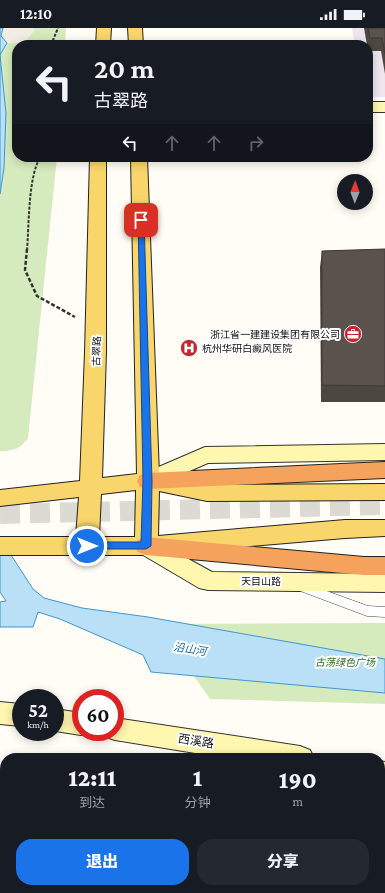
<!DOCTYPE html>
<html lang="zh">
<head>
<meta charset="utf-8">
<style>
	:root { --surface:#171b24; --page:#242831; --text:#f1f3f6; --muted:#9ea1a6; --accent:#1a73e8 }
	body { margin:0; font-family:"Crimson Pro","Noto Sans SC",serif; background:var(--page); color:var(--text); height:100vh; display:flex; flex-direction:column; font-size:15px; white-space:nowrap }
	* { box-sizing:border-box; margin:0 }
	p { font-size:13px; color:var(--muted) }
	.icon { flex:none; width:22px; height:22px; fill:none; stroke:currentColor; stroke-width:2; stroke-linecap:round; stroke-linejoin:round }
	.map { position:relative; flex:1; overflow:hidden }
	.drawer { position:absolute; left:0px; top:725px; width:385px; height:140px; display:flex; flex-direction:column; background:var(--surface); border-radius:16px 16px 0 0; box-shadow:0 2px 10px #0003 }
	.drawer>* { flex:none }
	.guide { position:absolute; left:12px; top:12px; width:361px; height:122px; border-radius:16px; box-shadow:0 2px 10px #0003; background:#171b24; color:var(--text); overflow:hidden }
	.needle { width:26px; rotate:1deg }
	.controls { position:absolute; left:337px; top:146px; display:grid; gap:8px }
	.controls a { display:grid; place-items:center; width:36px; height:36px; border-radius:50%; background:var(--surface); box-shadow:0 2px 10px #0003; font-size:20px }
	.speed { position:absolute; left:12px; top:661px; display:flex; gap:8px; font-size:20px; font-weight:700; text-align:center }
	.speed>* { display:grid; place-content:center; width:52px; height:52px; border-radius:50%; background:var(--surface); box-shadow:0 2px 10px #0003; line-height:1 }
	.speed small { font-size:10px; font-weight:400 }
	.speed .limit { border:6px solid #d22; background:#fff; color:#111 }
	.pin { position:absolute; display:grid; place-items:center; width:34px; height:34px; color:#fff; margin:-17px; border-radius:8px; box-shadow:0 2px 6px #0006 }
	.me { position:absolute; width:44px; margin:-22px; rotate:90deg; stroke-linejoin:round; filter:drop-shadow(0 0 3px #0008) }
	.turn { display:flex; align-items:center; gap:14px; height:84px; padding:0 16px; font-size:18px }
	.turn .icon { width:52px; height:52px; stroke-width:2.5 }
	.turn b { display:block; font-size:28px; line-height:34px }
	.lanes { display:flex; align-items:center; height:38px; padding:0 16px; background:#0003; justify-content:center; gap:20px; direction:ltr }
	.lanes .off { opacity:.35 }
	.eta { display:flex; justify-content:space-evenly; align-items:center; height:68px; text-align:center }
	.eta b { font-size:24px; font-weight:800; line-height:28px }
	.button { display:flex; gap:8px; margin-top:auto; padding:8px 16px }
	.button a { flex:1; height:46px; border-radius:16px; background:var(--accent); color:#fff; font-size:16px; font-weight:800; line-height:46px; text-align:center }
	.button a+a { background:var(--page); color:var(--text) }
	.status { display:flex; justify-content:space-between; align-items:center; height:28px; padding:0 20px; background:var(--surface); direction:ltr }
	.status svg { height:11px; fill:currentColor }
	.map>svg:first-child { display:block }
	.industrial { fill:#eee6ef }
	.green { fill:#d5ebbd }
	.forest { fill:#b9dc9c }
	.plaza { fill:#f1ede2 }
	.water { fill:#b9e0f7; stroke:#3f96cf }
	.lines { fill:none; stroke-linecap:round; stroke-linejoin:round }
	.highway-tunnel { stroke:#dbdad3; stroke-width:20; stroke-dasharray:20 10; stroke-linecap:butt }
	.lane-casing { stroke:#444; stroke-width:1 }
	.secondary-casing { stroke:#333; stroke-width:2 }
	.primary-casing { stroke:#222; stroke-width:2 }
	.highway-casing { stroke:#222; stroke-width:2 }
	.path-far2 { stroke:#333; stroke-width:2; stroke-dasharray:3 1.5; stroke-linecap:butt }
	.path-far1 { stroke:#333; stroke-width:2.5; stroke-dasharray:4 2; stroke-linecap:butt }
	.path { stroke:#333; stroke-width:3; stroke-dasharray:5 2.5; stroke-linecap:butt }
	.lane { fill:#fff; fill-rule:evenodd }
	.secondary { fill:#fff6b0; fill-rule:evenodd }
	.primary { fill:#f9d66b; fill-rule:evenodd }
	.highway { fill:#f5a25d; fill-rule:evenodd }
	.wall { fill:#4d4742 }
	.building { fill:#5a524d; stroke:#3f3936 }
	.route { fill:#1a73e8; stroke:#114b97 }
	.labels { text-anchor:middle; stroke-width:4; stroke-linejoin:round; paint-order:stroke }
	.poi-label { font-size:10px; fill:#111; stroke:#fff; text-anchor:end }
	.street-label { font-size:10px; fill:#111; stroke:#fff }
	.park-label { font-size:10px; font-style:italic; fill:#2f6b1f; stroke:#fff }
	.water-label { font-size:11px; font-style:italic; fill:#1768a6; stroke:#fff }
	.near-street-label { font-size:12px; fill:#111; stroke:#fff }
</style>
</head>
<body>
<div class="status"><b>12:10</b><svg viewBox="0 0 49 12"><path d="M0 12V9h3v3zM5 12V6h3v6zM10 12V3h3v9zM15 12V0h3v12zM26 1h20v11H26zM47 4h2v5h-2z"/></svg></div>
<div class="map">
<svg width="385" height="865" viewBox="0 0 385 865">
	<rect width="100%" height="100%" fill="#fffdf5"/>
	<polygon class="industrial" points="352,0 385,0 385,69 368,69 368,17 355,17"/>
	<g class="green">
		<path d="M3,0H66L65,17H17V129H57L28,410C20,421 13,423 0,423V166L4,140L6,85L0,27L7,15L1,8Z"/>
		<polygon points="385,595 385,676 210,671 157,596"/>
	</g>
	<polygon class="forest" points="0,764 5,765 5,860 380,860 380,835 385,836 385,865 0,865"/>
	<polygon class="plaza" points="3,0 33,0 35,2 24,15 7,15 1,8"/>
	<g class="water">
		<polygon points="0,0 3,0 1,8 7,15 0,27 6,85 4,140 0,166"/>
		<polygon points="0,510 33,561 44,570 82,580 148,589 385,631 385,665 151,644 143,627 60,591 38,584 33,599 0,599 0,574 6,573 0,564"/>
	</g>
	<g class="lines">
		<polyline class="highway-tunnel" points="0,486 385,477"/>
		<defs>
			<polygon id="lane" points="299,553 368,578 385,579 385,589 367,588 295,561 293,558 295,555"/>
			<g id="secondary">
				<rect x="368" y="74" width="17" height="10"/>
				<polygon points="385,416 385,432 208,435 148,461 140,459 137,453 140,447 205,419"/>
				<polygon points="146,509 154,512 212,544 385,546 385,564 208,562 199,560 138,524 134,518 138,512"/>
				<polygon points="0,674 21,676 21,698 0,696"/>
				<polygon points="55,681 81,685 81,704 90,704 81,707 55,703"/>
				<polygon points="115,690 300,718 310,722 314,730 226,730 115,712 106,709 103,704 115,704"/>
				<polygon points="380,733 385,734 385,758 380,757"/>
			</g>
			<g id="primary">
				<polygon points="97,0 111,0 110,17 96,17"/>
				<polygon points="128,0 142,0 143,17 129,17"/>
				<path d="M90,129H106V324L102,450L137,446L131,129H147L159,447L207,457L385,456V472L207,473L159,463L158,508L345,492H385V508L345,510L146,527H0V509H76L79,469L0,478V462L80,453L85,324ZM136,462L135,509H99L101,466Z"/>
			</g>
			<g id="highway">
				<polygon points="385,434 385,450 148,461 140,459 137,453 140,447 148,445"/>
				<polygon points="146,509 364,529 385,529 385,547 364,547 146,527 138,524 134,518 138,512"/>
			</g>
		</defs>
		<use href="#lane" class="lane-casing"/>
		<use href="#secondary" class="secondary-casing"/>
		<use href="#primary" class="primary-casing"/>
		<use href="#highway" class="highway-casing"/>
		<g class="path-far2">
			<polyline points="24,15 25,17"/>
			<polyline points="51,17 58,0"/>
			<path d="M27,222C29,200 28,145 41,129"/>
		</g>
		<polyline class="path-far1" points="27,221 25,242 37,268 75,289"/>
		<g class="path">
			<polyline points="380,793 385,790"/>
			<polyline points="331,865 334,860"/>
		</g>
		<use href="#lane" class="lane"/>
		<use href="#secondary" class="secondary"/>
		<use href="#primary" class="primary"/>
		<use href="#highway" class="highway"/>
	</g>
	<g class="wall">
		<polygon points="364,0 385,0 385,46 381,23 368,23 368,17 367,17"/>
		<polygon points="385,221 385,374 321,374 320,239 322,223"/>
	</g>
	<g class="building">
		<polygon points="368,0 385,0 385,26 382,10 370,10"/>
		<polygon points="385,221 385,358 322,357 322,223"/>
	</g>
	<polygon class="route" points="138,190 144,192 152,453 151,518 146,521 87,521 83,518 87,514 141,514 143,453"/>
	<defs>
		<symbol id="office-disc" viewBox="-11 -11 22 22"><circle r="9.5" fill="#c4262e" stroke="#fff"/><path d="M-6-3h4V-5.5h4V-3h4V5H-6ZM-1-4.5V-3h2v-1.5ZM-6 0V1H6V0Z" fill="#fff"/></symbol>
		<symbol id="hospital-disc" viewBox="-11 -11 22 22"><circle r="9.5" fill="#c4262e" stroke="#fff"/><path d="M-5-5h3v3.5h4V-5h3V5h-3V1.5h-4V5h-3Z" fill="#fff"/></symbol>
	</defs>
	<g fill-rule="evenodd">
		<use href="#office-disc" x="343" y="296" width="20" height="20"/>
		<use href="#hospital-disc" x="179" y="310" width="20" height="20"/>
	</g>
	<g class="labels">
		<g class="poi-label">
			<text x="340" y="310">浙江省一建建设集团有限公司</text>
			<text x="202" y="324" text-anchor="start">杭州华研白癜风医院</text>
		</g>
		<g class="street-label">
			<text transform="translate(96 323) rotate(-88)" y="4">古翠路</text>
			<text x="261" y="557">天目山路</text>
		</g>
		<g class="park-label">
			<text x="345" y="638">古荡绿色广场</text>
		</g>
		<g class="water-label">
			<text transform="translate(190 621) rotate(9)" y="4">沿山河</text>
		</g>
		<g class="near-street-label">
			<text transform="translate(196 713) rotate(9)" y="4">西溪路</text>
		</g>
	</g>
</svg>
<div class="controls">
<a><svg class="needle" viewBox="-14 -14 28 28"><path d="M0-13l5 13h-10z" fill="#e53935"/><path d="M0 13l5-13h-10z" fill="#9ea1a6"/></svg></a>
</div>
<div class="speed"><div>52<small>km/h</small></div><div class="limit">60</div></div>
<div class="pin" style="left:141px;top:192px;background:#d93025"><svg class="icon" aria-label="arrive" viewBox="0 0 24 24"><path d="M6 21V4h12l-3 4 3 4H6"/></svg></div>
<svg class="me" style="left:87px;top:518px" viewBox="-20 -20 40 40"><circle r="17" fill="#1a73e8" stroke="#fff" stroke-width="3"/><path d="M0-11L8 9 0 5-8 9z" fill="#fff"/></svg>
<div class="guide">
<div class="turn"><svg class="icon" aria-label="left" viewBox="0 0 24 24"><path d="M17 20v-9H6M10 6l-5 5 5 5"/></svg><div><b>20 m</b>古翠路</div></div>
<div class="lanes"><svg class="icon" aria-label="left" viewBox="0 0 24 24"><path d="M17 20v-9H6M10 6l-5 5 5 5"/></svg><svg class="icon off" aria-label="ahead" viewBox="0 0 24 24"><path d="M12 20V5M6 11l6-6 6 6"/></svg><svg class="icon off" aria-label="ahead" viewBox="0 0 24 24"><path d="M12 20V5M6 11l6-6 6 6"/></svg><svg class="icon off" aria-label="right" viewBox="0 0 24 24"><path d="M7 20v-9h11M14 6l5 5-5 5"/></svg></div>
</div>
<section class="drawer">
<div class="eta">
<div><b>12:11</b><p>到达</p></div>
<div><b>1</b><p>分钟</p></div>
<div><b>190</b><p>m</p></div>
</div>
<div class="button"><a>退出</a><a>分享</a></div>
</section>
</div>
</body>
</html>
